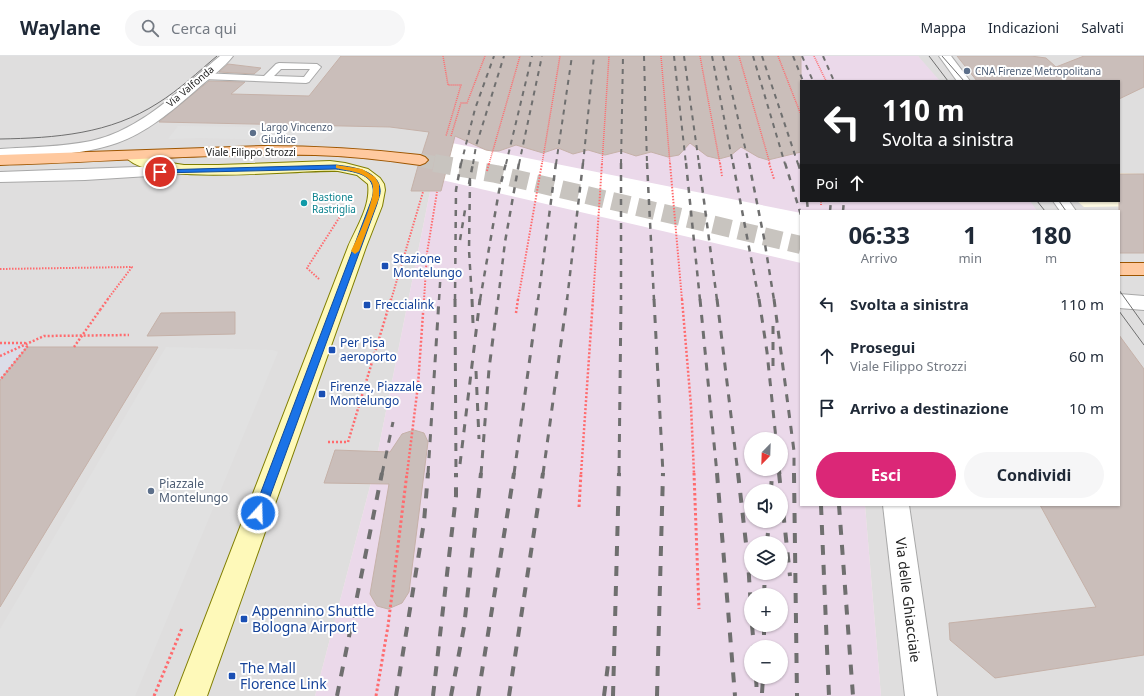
<!DOCTYPE html>
<html lang="it">
<head>
<meta charset="utf-8">
<style>
	:root { --surface:#fff; --page:#f6f6f7; --text:#1f2937; --muted:#747a83; --line:#e0e1e3; --accent:#db2777 }
	body { margin:0; font-family:"Noto Sans",sans-serif; background:var(--page); color:var(--text); height:100vh; display:flex; flex-direction:column; font-size:15px; white-space:nowrap }
	* { box-sizing:border-box; margin:0 }
	p { font-size:13px; color:var(--muted) }
	.icon { flex:none; width:22px; height:22px; fill:none; stroke:currentColor; stroke-width:2; stroke-linecap:round; stroke-linejoin:round }
	.map { position:relative; flex:1; overflow:hidden }
	.drawer { position:absolute; left:800px; top:154px; width:320px; height:296px; display:flex; flex-direction:column; background:var(--surface); border-radius:0px; box-shadow:0 1px 3px #0004 }
	.drawer>* { flex:none }
	.guide { position:absolute; left:800px; top:24px; width:320px; height:122px; border-radius:0px; box-shadow:0 1px 3px #0004; background:#202124; color:#fff; overflow:hidden }
	.needle { width:26px; rotate:203deg }
	.buttons { position:absolute; left:744px; top:376px; display:grid; gap:8px }
	.buttons a { display:grid; place-items:center; width:44px; height:44px; border-radius:50%; background:var(--surface); box-shadow:0 1px 3px #0004; font-size:20px }
	.pin { position:absolute; display:grid; place-items:center; width:34px; height:34px; color:#fff; margin:-17px; border:2px solid #fff; border-radius:50%; box-shadow:0 1px 4px #0007 }
	.me { position:absolute; width:44px; margin:-22px; rotate:20deg; stroke-linejoin:round; filter:drop-shadow(0 0 3px #0008) }
	.turn { display:flex; align-items:center; gap:14px; height:84px; padding:0 16px; font-size:18px }
	.turn .icon { width:52px; height:52px; stroke-width:2.5 }
	.turn b { display:block; font-size:28px; line-height:34px }
	.then { display:flex; align-items:center; height:38px; padding:0 16px; background:#0003; gap:8px; font-size:15px }
	.eta { display:flex; justify-content:space-evenly; align-items:center; height:68px; text-align:center }
	.eta b { font-size:24px; font-weight:700; line-height:28px }
	.action { display:flex; gap:8px; margin-top:auto; padding:8px 16px }
	.action a { flex:1; height:46px; border-radius:24px; background:var(--accent); color:#fff; font-size:16px; font-weight:700; line-height:46px; text-align:center }
	.action a+a { background:var(--page); color:var(--text) }
	ul { padding:0; list-style:none }
	li { display:flex; align-items:center; gap:12px; height:52px; padding:0 16px }
	li div { flex:1 }
	li b { display:block; font-size:15px }
	li em { font-style:normal }
	header { display:flex; align-items:center; gap:24px; box-sizing:border-box; height:56px; padding:0 20px; background:var(--surface); border-bottom:1px solid var(--line) }
	header strong { font-size:19px }
	nav { display:flex; gap:22px; margin-inline-start:auto; font-size:14px }
	.search { width:280px; height:36px; background:var(--page); display:flex; align-items:center; gap:10px; box-sizing:border-box; padding:0 14px; border-radius:22px; color:var(--muted); font-size:15px }
	.map>svg:first-child { display:block }
	.residential { fill:#dfdede }
	.industrial { fill:#ebd9ea; fill-rule:evenodd }
	.education { fill:#fffbe3 }
	.parking { fill:#e1e1e1 }
	.plaza { fill:#dbdde8 }
	.pier { fill:#fff }
	.building { fill:#cabeba; stroke:#c5b1a8 }
	.lines { fill:none; stroke-linecap:round; stroke-linejoin:round }
	.primary-tunnel-far1 { stroke:#c8c4bf; stroke-width:14; stroke-dasharray:14 7; stroke-linecap:butt }
	.primary-tunnel { stroke:#c8c4bf; stroke-width:18; stroke-dasharray:18 8; stroke-linecap:butt }
	.lane-casing { stroke:#a8a8a8; stroke-width:2 }
	.street-casing { stroke:#a8a8a8; stroke-width:2 }
	.secondary-casing { stroke:#807e00; stroke-width:2 }
	.primary-casing { stroke:#9e5600; stroke-width:2 }
	.path-far3 { stroke:#ff6b6e; stroke-width:1.5; stroke-dasharray:1 1; stroke-linecap:butt }
	.path-far2 { stroke:#ff6b6e; stroke-width:2; stroke-dasharray:1.5 1.5; stroke-linecap:butt }
	.path-far1 { stroke:#ff6b6e; stroke-width:2.5; stroke-dasharray:2 2; stroke-linecap:butt }
	.path { stroke:#ff6b6e; stroke-width:3; stroke-dasharray:2.5 2.5; stroke-linecap:butt }
	.lane { fill:#fff; fill-rule:evenodd }
	.street { fill:#fff; fill-rule:evenodd }
	.secondary { fill:#fef9b9; fill-rule:evenodd }
	.primary { fill:#ffc99f; fill-rule:evenodd }
	.tram { stroke:#6f6f6f; stroke-width:1 }
	.rail-far3 { stroke:#6f6f6f; stroke-width:2; stroke-dasharray:5 5; stroke-linecap:butt }
	.rail-far2 { stroke:#6f6f6f; stroke-width:2.5; stroke-dasharray:6 6; stroke-linecap:butt }
	.rail-far1 { stroke:#6f6f6f; stroke-width:3; stroke-dasharray:8 8; stroke-linecap:butt }
	.rail { stroke:#6f6f6f; stroke-width:4; stroke-dasharray:10 10; stroke-linecap:butt }
	.path-bridge { stroke:#ff6b6e; stroke-width:2.5; stroke-dasharray:2 2; stroke-linecap:butt }
	.route { fill:#1a73e8; stroke:#114b97 }
	.slow { fill:#f59e0b }
	.service-dot { fill:#5c6f8a; stroke:#fff; stroke-width:1.5 }
	.culture-dot { fill:#0f9aa8; stroke:#fff; stroke-width:1.5 }
	.transit-dot { fill:#1a4fb4; stroke:#fff; stroke-width:1.5 }
	.labels { text-anchor:middle; stroke-width:4; stroke-linejoin:round; paint-order:stroke }
	.far-service-label { font-size:10px; fill:#4e5e75; stroke:#fff; text-anchor:start }
	.far-street-label { font-size:10px; fill:#212121; stroke:#fff }
	.far-culture-label { font-size:10px; fill:#0d838f; stroke:#fff; text-anchor:start }
	.transit-label { font-size:12px; fill:#164399; stroke:#fff; text-anchor:start }
	.service-label { font-size:12px; fill:#4e5e75; stroke:#fff; text-anchor:start }
	.near-street-label { font-size:14px; fill:#212121; stroke:#fff }
	.near-transit-label { font-size:14px; fill:#164399; stroke:#fff; text-anchor:start }
</style>
</head>
<body>
<header>
<strong>Waylane</strong>
<div class="search"><svg class="icon" aria-label="search" viewBox="0 0 24 24"><circle cx="10" cy="10" r="6"/><path d="M15 15l6 6"/></svg>Cerca qui</div>
<nav><a>Mappa</a><a>Indicazioni</a><a>Salvati</a></nav>
</header>
<div class="map">
<svg width="1144" height="640" viewBox="0 0 1144 640">
	<rect width="100%" height="100%" fill="#f2ede7"/>
	<g class="residential">
		<polygon points="0,0 439,0 440,86 374,415 315,640 0,640"/>
		<polygon points="918,0 1144,0 1144,640 881,640 865,449 1119,449 1119,155 1037,155 1029,145 1119,145 1119,25 937,25"/>
	</g>
	<path class="industrial" d="M439,0H918L940,25H801V145H1030L1037,155H801V449H865L881,640H315L374,415L440,86ZM751,383H781V413H751ZM751,435H781V465H751ZM751,487H781V517H751ZM751,539H781V569H751ZM751,591H781V621H751Z"/>
	<polygon class="education" points="1119,117 1144,118 1144,150 1084,151 1077,145 1119,145"/>
	<g class="parking">
		<polygon points="178,70 341,72 321,85 199,82 168,83"/>
		<polygon points="166,291 272,294 278,296 135,640 0,640 0,573"/>
	</g>
	<polygon class="plaza" points="0,287 25,287 27,291 0,324"/>
	<polygon class="pier" points="427,82 801,157 801,207 416,118"/>
	<g class="building">
		<polygon points="341,0 801,0 801,96 768,104 758,101 741,91 730,100 719,103 707,100 690,87 679,99 668,101 651,96 636,100 621,95 605,99 588,94 573,98 558,92 543,97 516,89 499,95 492,95 486,94 455,80 441,135 411,135 418,110 426,108 430,104 422,98 429,76 390,71 159,66 209,25 245,26 231,38 309,40"/>
		<polygon points="957,0 1031,0 1046,2 1056,11 1084,0 1144,0 1144,31 1119,43 1119,25 977,25"/>
		<polygon points="228,8 261,12 254,18 219,16"/>
		<rect x="1119" y="118" width="25" height="79"/>
		<polygon points="235,256 235,278 147,280 161,257"/>
		<polygon points="1119,279 1144,313 1144,599 995,622 950,584 949,567 1096,551 1040,449 1119,449"/>
		<polygon points="27,291 158,291 0,551 0,324"/>
		<polygon points="414,374 424,377 428,386 409,536 402,547 388,553 377,550 370,538 389,428 324,427 335,394 390,396 402,378"/>
	</g>
	<g class="lines">
		<polyline class="primary-tunnel-far1" points="420,104 440,108"/>
		<polyline class="primary-tunnel" points="434,107 496,118 801,189"/>
		<defs>
			<path id="lane" d="M279,7L317,8L321,11L309,26L306,27L203,23L199,20L203,17L264,20L276,8ZM281,13H310L304,21L274,20Z"/>
			<g id="street">
				<path d="M220,0H233C225,11 206,25 195,35C172,55 146,77 117,87C80,100 39,99 0,103V93C30,91 61,91 91,85C142,74 181,32 220,0Z"/>
				<polygon points="939,0 951,0 970,25 957,25"/>
				<polygon points="191,109 197,111 199,114 197,117 85,124 0,126 0,116"/>
				<polygon points="1053,145 1069,145 1076,155 1060,155"/>
				<polygon points="1119,238 1144,240 1144,254 1119,252"/>
				<polygon points="883,449 909,449 937,640 905,640"/>
			</g>
			<path id="secondary" d="M133,95L158,105L184,109H218L330,105L345,107L368,113L380,122L384,128L385,134L382,150L366,191L207,640H175L348,191C356,172 371,150 368,128L357,119L338,115C298,113 147,132 125,100L128,97Z"/>
			<g id="primary">
				<path d="M263,90C316,90 368,93 420,99L425,101L428,104L425,107L420,109C385,104 350,100 315,99C210,97 105,106 0,109V99Z"/>
				<rect x="1119" y="207" width="25" height="12"/>
			</g>
		</defs>
		<use href="#lane" class="lane-casing"/>
		<use href="#street" class="street-casing"/>
		<use href="#secondary" class="secondary-casing"/>
		<use href="#primary" class="primary-casing"/>
		<g class="path-far3">
			<polyline points="443,0 448,29 461,29 446,80"/>
			<polyline points="661,0 670,108"/>
			<polyline points="700,0 720,108"/>
			<polyline points="739,0 770,108"/>
			<polyline points="778,0 801,59"/>
			<polyline points="814,0 826,25"/>
			<polyline points="451,80 461,47 467,47 485,0"/>
			<polyline points="489,108 520,0"/>
			<polyline points="542,108 560,0"/>
			<polyline points="602,108 609,0"/>
		</g>
		<g class="path-far2">
			<polyline points="670,107 682,244"/>
			<polyline points="720,107 722,120"/>
			<polyline points="769,107 774,123"/>
			<polyline points="487,115 489,107"/>
			<polyline points="821,145 821,149"/>
			<polyline points="0,213 132,211 107,244"/>
			<polyline points="319,223 307,212 348,148"/>
			<polyline points="391,244 423,136"/>
			<polyline points="424,244 427,197 437,136"/>
			<polyline points="518,244 542,107"/>
			<polyline points="593,244 602,107"/>
		</g>
		<g class="path-far1">
			<polyline points="682,243 691,350 694,418"/>
			<polyline points="100,254 108,243"/>
			<polyline points="516,257 518,243"/>
			<polyline points="0,287 25,287 27,291 0,324"/>
			<polyline points="0,300 44,280 129,279"/>
			<polyline points="328,386 348,386 391,243"/>
			<polyline points="407,418 418,329 424,243"/>
			<polyline points="581,418 593,243"/>
		</g>
		<g class="path">
			<polyline points="694,417 699,553"/>
			<polyline points="579,451 581,417"/>
			<polyline points="154,640 182,572"/>
			<polyline points="376,640 388,570 407,417"/>
		</g>
		<use href="#lane" class="lane"/>
		<use href="#street" class="street"/>
		<use href="#secondary" class="secondary"/>
		<use href="#primary" class="primary"/>
		<g class="tram">
			<polyline points="929,0 948,25"/>
			<polyline points="942,0 964,25"/>
			<path d="M0,83C56,82 110,78 158,47C179,34 198,16 217,0"/>
			<polyline points="1037,145 1045,155"/>
			<polyline points="1059,145 1066,155"/>
			<polyline points="1119,234 1144,269"/>
			<polyline points="1119,255 1144,289"/>
		</g>
		<g class="rail-far3">
			<polyline points="644,0 647,108"/>
			<polyline points="674,0 686,108"/>
			<polyline points="684,0 699,108"/>
			<polyline points="712,0 733,108"/>
			<polyline points="723,0 749,108"/>
			<polyline points="753,0 785,108"/>
			<polyline points="762,0 798,108"/>
			<polyline points="793,0 803,25"/>
			<polyline points="802,0 813,25"/>
			<polyline points="823,0 834,25"/>
			<polyline points="461,108 475,53 494,0"/>
			<polyline points="473,108 476,90 504,0"/>
			<polyline points="506,108 532,0"/>
			<polyline points="519,108 542,0"/>
			<polyline points="556,108 572,0"/>
			<polyline points="583,108 594,0"/>
			<polyline points="621,108 623,0"/>
		</g>
		<g class="rail-far2">
			<polyline points="621,107 621,244"/>
			<polyline points="647,107 654,244"/>
			<polyline points="686,107 700,244"/>
			<polyline points="699,107 717,244"/>
			<polyline points="733,107 759,244"/>
			<polyline points="749,107 764,182 774,244"/>
			<polyline points="785,107 801,159"/>
			<polyline points="798,107 801,117"/>
			<polyline points="470,124 469,194 472,244"/>
			<polyline points="469,128 473,107"/>
			<polyline points="807,145 808,155"/>
			<polyline points="830,155 831,145"/>
			<polyline points="843,155 844,145"/>
			<polyline points="460,184 465,154"/>
			<polyline points="439,244 441,212"/>
			<polyline points="455,244 456,134 461,107"/>
			<polyline points="480,244 499,135 506,107"/>
			<polyline points="498,244 505,186 519,107"/>
			<polyline points="538,244 556,107"/>
			<polyline points="567,244 583,107"/>
		</g>
		<g class="rail-far1">
			<polyline points="455,243 456,418"/>
			<polyline points="472,243 473,267"/>
			<polyline points="654,243 663,418"/>
			<polyline points="700,243 717,418"/>
			<polyline points="717,243 738,418"/>
			<polyline points="759,243 767,296 776,383"/>
			<polyline points="774,243 794,395 794,418"/>
			<polyline points="773,270 773,314"/>
			<polyline points="476,315 479,383"/>
			<polyline points="460,408 480,243"/>
			<polyline points="779,413 780,418"/>
			<polyline points="382,418 393,366"/>
			<polyline points="428,418 439,243"/>
			<polyline points="481,418 489,313 498,243"/>
			<polyline points="514,418 538,243"/>
			<polyline points="543,418 567,243"/>
			<polyline points="619,418 621,243"/>
			<polyline points="772,418 772,413"/>
		</g>
		<g class="rail">
			<polyline points="717,417 735,640"/>
			<polyline points="738,417 748,505 751,552"/>
			<polyline points="779,417 790,520"/>
			<polyline points="794,417 797,640"/>
			<polyline points="771,435 772,417"/>
			<polyline points="821,449 829,640"/>
			<polyline points="839,449 853,640"/>
			<polyline points="767,487 769,465"/>
			<polyline points="764,539 765,517"/>
			<polyline points="752,569 754,591"/>
			<polyline points="764,569 764,591"/>
			<polyline points="756,621 757,640"/>
			<polyline points="762,637 763,621"/>
			<polyline points="337,640 382,417"/>
			<polyline points="396,640 424,466 428,417"/>
			<polyline points="433,640 456,440 456,417"/>
			<polyline points="451,640 464,571 481,417"/>
			<polyline points="478,640 514,417"/>
			<polyline points="509,640 543,417"/>
			<polyline points="604,640 609,601"/>
			<polyline points="613,640 619,417"/>
			<polyline points="657,640 663,417"/>
		</g>
		<polyline class="path-bridge" points="74,291 100,254"/>
	</g>
	<path class="route" d="M336,109C350,111 378,113 380,133C381,138 378,143 377,148L264,457L262,460L258,462L254,460L253,457L370,148C372,143 374,137 373,132C371,116 348,115 336,113L160,117L157,116L160,114Z"/>
	<path class="slow" d="M336,109L362,113L375,121L379,128V142L359,195L355,198L351,195C357,183 380,136 371,125C362,115 348,115 336,112Z"/>
	<g class="service-dot">
		<circle cx="967" cy="15" r="4"/>
		<circle cx="253" cy="77" r="4"/>
		<circle cx="151" cy="435" r="4"/>
	</g>
	<circle class="culture-dot" cx="304" cy="147" r="4"/>
	<g class="transit-dot">
		<rect x="381" y="206" width="8" height="8" rx="2"/>
		<rect x="363" y="245" width="8" height="8" rx="2"/>
		<rect x="328" y="290" width="8" height="8" rx="2"/>
		<rect x="318" y="334" width="8" height="8" rx="2"/>
		<rect x="240" y="559" width="8" height="8" rx="2"/>
		<rect x="228" y="616" width="8" height="8" rx="2"/>
	</g>
	<g class="labels">
		<g class="far-service-label">
			<text x="975" y="19">CNA Firenze Metropolitana</text>
			<text x="261" y="75">Largo Vincenzo<tspan x="261" dy="12">Giudice</tspan></text>
		</g>
		<g class="far-street-label">
			<text transform="translate(190 30) rotate(-40)" y="4">Via Valfonda</text>
			<text x="251" y="100">Viale Filippo Strozzi</text>
		</g>
		<g class="far-culture-label">
			<text x="312" y="145">Bastione<tspan x="312" dy="12">Rastriglia</tspan></text>
		</g>
		<g class="transit-label">
			<text x="393" y="207">Stazione<tspan x="393" dy="14">Montelungo</tspan></text>
			<text x="375" y="253">Freccialink</text>
			<text x="340" y="291">Per Pisa<tspan x="340" dy="14">aeroporto</tspan></text>
			<text x="330" y="335">Firenze, Piazzale<tspan x="330" dy="14">Montelungo</tspan></text>
		</g>
		<g class="service-label">
			<text x="159" y="432">Piazzale<tspan x="159" dy="14">Montelungo</tspan></text>
		</g>
		<g class="near-street-label">
			<text transform="translate(908 544) rotate(83)" y="5">Via delle Ghiacciaie</text>
		</g>
		<g class="near-transit-label">
			<text x="252" y="560">Appennino Shuttle<tspan x="252" dy="16">Bologna Airport</tspan></text>
			<text x="240" y="617">The Mall<tspan x="240" dy="16">Florence Link</tspan></text>
		</g>
	</g>
</svg>
<div class="buttons">
<a><svg class="needle" viewBox="-14 -14 28 28"><path d="M0-13l5 13h-10z" fill="#e53935"/><path d="M0 13l5-13h-10z" fill="#747a83"/></svg></a>
<a><svg class="icon" aria-label="sound" viewBox="0 0 24 24"><path d="M4 9h4l5-4v14l-5-4H4zM17 9q2 3 0 6"/></svg></a>
<a><svg class="icon" aria-label="layers" viewBox="0 0 24 24"><path d="M12 4l9 5-9 5-9-5zM3 14l9 5 9-5"/></svg></a>
<a>+</a>
<a>−</a>
</div>
<div class="pin" style="left:160px;top:116px;background:#d93025"><svg class="icon" aria-label="arrive" viewBox="0 0 24 24"><path d="M6 21V4h12l-3 4 3 4H6"/></svg></div>
<svg class="me" style="left:258px;top:457px" viewBox="-20 -20 40 40"><circle r="17" fill="#1a73e8" stroke="#fff" stroke-width="3"/><path d="M0-11L8 9 0 5-8 9z" fill="#fff"/></svg>
<div class="guide">
<div class="turn"><svg class="icon" aria-label="left" viewBox="0 0 24 24"><path d="M17 20v-9H6M10 6l-5 5 5 5"/></svg><div><b>110 m</b>Svolta a sinistra</div></div>
<div class="then">Poi<svg class="icon" aria-label="ahead" viewBox="0 0 24 24"><path d="M12 20V5M6 11l6-6 6 6"/></svg></div>
</div>
<section class="drawer">
<div class="eta">
<div><b>06:33</b><p>Arrivo</p></div>
<div><b>1</b><p>min</p></div>
<div><b>180</b><p>m</p></div>
</div>
<ul>
<li><svg class="icon" aria-label="left" viewBox="0 0 24 24"><path d="M17 20v-9H6M10 6l-5 5 5 5"/></svg><div><b>Svolta a sinistra</b></div><em>110 m</em></li>
<li><svg class="icon" aria-label="ahead" viewBox="0 0 24 24"><path d="M12 20V5M6 11l6-6 6 6"/></svg><div><b>Prosegui</b><p>Viale Filippo Strozzi</p></div><em>60 m</em></li>
<li><svg class="icon" aria-label="arrive" viewBox="0 0 24 24"><path d="M6 21V4h12l-3 4 3 4H6"/></svg><div><b>Arrivo a destinazione</b></div><em>10 m</em></li>
</ul>
<div class="action"><a>Esci</a><a>Condividi</a></div>
</section>
</div>
</body>
</html>
